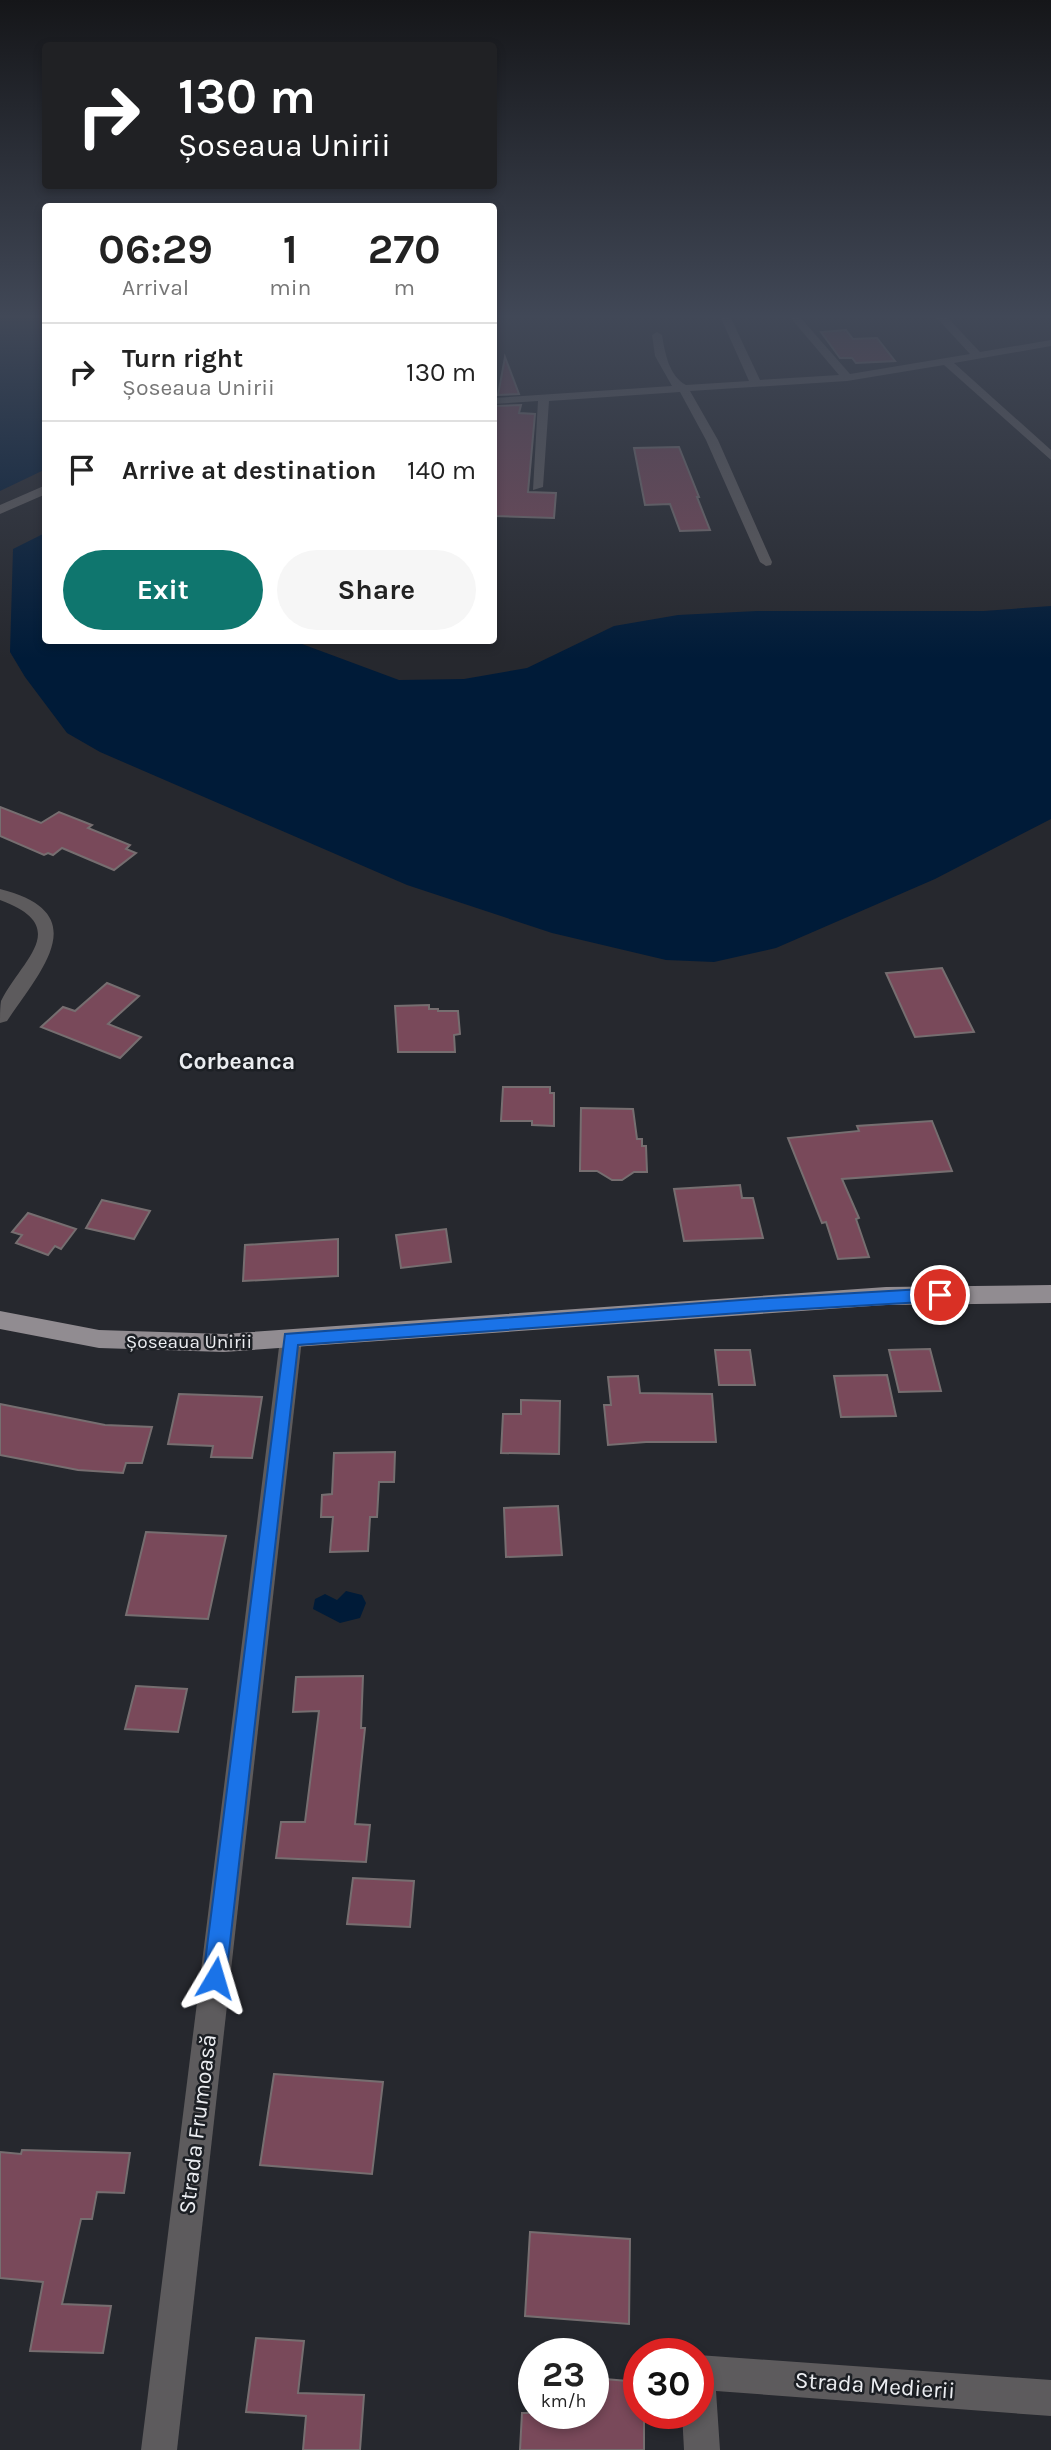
<!DOCTYPE html>
<html lang="en">
<head>
<meta charset="utf-8">
<style>
	:root { --surface:#fff; --page:#f6f6f6; --text:#222; --muted:#767676; --line:#e0e0e0; --accent:#0f766e }
	body { margin:0; font-family:Karla,sans-serif; background:var(--page); color:var(--text); height:100vh; display:flex; flex-direction:column; font-size:26px; white-space:nowrap }
	* { box-sizing:border-box; margin:0 }
	p { font-size:23px; color:var(--muted) }
	.icon { flex:none; width:38px; height:38px; fill:none; stroke:currentColor; stroke-width:2; stroke-linecap:round; stroke-linejoin:round }
	.map { position:relative; flex:1; overflow:hidden }
	.drawer { position:absolute; left:42px; top:203px; width:455px; height:441px; display:flex; flex-direction:column; background:var(--surface); border-radius:7px; box-shadow:0 4px 10px #0003 }
	.drawer>* { flex:none }
	.guide { position:absolute; left:42px; top:42px; width:455px; height:147px; border-radius:7px; box-shadow:0 4px 10px #0003; background:#202124; color:#fff; overflow:hidden }
	.speed { position:absolute; left:518px; top:2338px; display:flex; gap:14px; font-size:35px; font-weight:700; text-align:center }
	.speed>* { display:grid; place-content:center; width:91px; height:91px; border-radius:50%; background:var(--surface); box-shadow:0 4px 10px #0003; line-height:1 }
	.speed small { font-size:18px; font-weight:400 }
	.speed .limit { border:10px solid #d22; background:#fff; color:#111 }
	.pin { position:absolute; display:grid; place-items:center; width:60px; height:60px; color:#fff; margin:-30px; border:4px solid #fff; border-radius:50%; box-shadow:0 2px 7px #0007 }
	.me { position:absolute; width:77px; margin:-38px; rotate:7deg; stroke-linejoin:round; filter:drop-shadow(0 0 5px #0008) }
	.turn { display:flex; align-items:center; gap:24px; height:147px; padding:0 21px; font-size:32px }
	.turn .icon { width:91px; height:91px; stroke-width:2.5 }
	.turn b { display:block; font-size:49px; line-height:60px }
	.eta { display:flex; justify-content:space-evenly; align-items:center; height:119px; text-align:center }
	.eta b { font-size:42px; font-weight:700; line-height:49px }
	.primary-button { display:flex; gap:14px; margin-top:auto; padding:14px 21px }
	.primary-button a { flex:1; height:80px; border-radius:42px; background:var(--accent); color:#fff; font-size:28px; font-weight:700; line-height:80px; text-align:center }
	.primary-button a+a { background:var(--page); color:var(--text) }
	ul { padding:0; list-style:none }
	li { display:flex; align-items:center; gap:21px; height:98px; padding:0 21px; border-top:2px solid var(--line) }
	li div { flex:1 }
	li b { display:block; font-size:26px }
	li em { font-style:normal }
	.map>svg:first-child { display:block }
	.water { fill:#001b38 }
	.building { fill:#79495a; stroke:#766e70; stroke-width:2 }
	.lines { fill:none; stroke-linecap:round; stroke-linejoin:round }
	.minor { fill:#5d5b5d; fill-rule:evenodd }
	.major { fill:#918c91; fill-rule:evenodd }
	.route { fill:#1a73e8; stroke:#114b97; stroke-width:2 }
	.labels { text-anchor:middle; stroke-width:5; stroke-linejoin:round; paint-order:stroke }
	.street-label { font-size:19px; fill:#ebedf1; stroke:#1c1f24 }
	.quarter-label { font-size:23px; font-weight:bold; fill:#ebedf1; stroke:#1c1f24 }
	.near-street-label { font-size:23px; fill:#ebedf1; stroke:#1c1f24 }
</style>
</head>
<body>
<div class="map">
<svg width="1051" height="2450" viewBox="0 0 1051 2450">
	<rect width="100%" height="100%" fill="#26282e"/>
	<g class="water">
		<polygon points="0,316 45,316 46,469 0,491"/>
		<polygon points="45,533 46,640 294,641 399,680 464,679 527,668 614,626 678,615 757,611 984,611 1051,606 1051,819 935,879 776,948 714,962 666,960 552,933 407,885 100,752 67,733 25,677 10,652 13,549"/>
		<polygon points="346,1591 362,1595 366,1603 360,1618 340,1623 313,1609 315,1599 325,1594 337,1600"/>
	</g>
	<g class="building">
		<polygon points="846,330 853,339 877,338 895,361 856,363 852,358 840,358 821,332"/>
		<polygon points="505,357 519,394 498,395"/>
		<polygon points="521,405 519,413 535,414 528,492 556,493 554,518 494,516 494,421 496,406"/>
		<polygon points="679,447 699,497 697,497 710,530 680,531 670,504 645,505 634,448"/>
		<polygon points="0,807 41,823 59,812 92,825 88,828 130,845 126,849 136,853 114,870 62,848 53,855 48,853 44,855 0,836"/>
		<polygon points="942,968 974,1032 915,1037 886,973"/>
		<polygon points="107,983 139,996 108,1024 141,1037 120,1058 41,1027 63,1007 75,1011"/>
		<polygon points="429,1005 429,1009 438,1009 438,1011 458,1011 460,1034 454,1035 455,1052 398,1052 395,1006"/>
		<polygon points="503,1087 550,1087 550,1093 554,1093 554,1126 532,1125 532,1121 501,1121"/>
		<polygon points="581,1108 633,1109 637,1139 642,1139 642,1146 646,1146 647,1172 634,1172 622,1180 612,1180 597,1171 580,1171"/>
		<polygon points="932,1121 952,1171 842,1179 859,1218 856,1219 869,1257 838,1259 826,1222 822,1223 788,1138 859,1131 857,1126"/>
		<polygon points="740,1185 742,1198 753,1198 763,1238 684,1241 674,1189"/>
		<polygon points="102,1200 150,1211 134,1239 86,1228"/>
		<polygon points="28,1213 76,1229 61,1249 55,1246 48,1255 16,1243 22,1235 12,1232"/>
		<polygon points="446,1229 451,1262 401,1268 396,1235"/>
		<polygon points="338,1239 338,1276 243,1281 245,1245"/>
		<polygon points="930,1349 941,1391 899,1392 889,1350"/>
		<polygon points="715,1350 750,1350 755,1385 719,1385"/>
		<polygon points="887,1375 896,1416 841,1417 834,1376"/>
		<polygon points="638,1376 640,1393 712,1394 716,1442 646,1442 608,1445 604,1405 611,1405 608,1377"/>
		<polygon points="179,1394 262,1397 252,1458 211,1457 213,1446 168,1444"/>
		<polygon points="521,1400 560,1401 559,1454 501,1453 503,1414 521,1414"/>
		<polygon points="0,1404 105,1425 152,1427 142,1463 126,1463 123,1473 78,1470 0,1455"/>
		<polygon points="395,1452 394,1482 379,1482 377,1517 370,1517 368,1551 330,1552 333,1517 321,1517 322,1495 332,1494 334,1453"/>
		<polygon points="558,1506 562,1555 506,1557 504,1508"/>
		<polygon points="146,1532 226,1536 208,1619 126,1615"/>
		<polygon points="363,1676 361,1728 365,1728 355,1824 370,1825 366,1862 276,1858 281,1822 305,1822 319,1711 293,1712 296,1677"/>
		<polygon points="136,1686 187,1689 178,1732 125,1729"/>
		<polygon points="353,1878 414,1881 410,1927 347,1924"/>
		<polygon points="274,2074 383,2082 372,2174 260,2165"/>
		<polygon points="22,2150 130,2153 124,2193 97,2192 92,2219 81,2219 62,2304 111,2306 103,2353 30,2351 43,2282 0,2278 0,2152 21,2154"/>
		<polygon points="530,2232 630,2239 629,2324 525,2316"/>
		<polygon points="256,2338 304,2341 298,2393 364,2395 360,2450 303,2450 306,2416 246,2412"/>
		<polygon points="593,2378 639,2382 639,2413 644,2413 644,2450 520,2450 522,2413 593,2413"/>
	</g>
	<g class="lines">
		<g class="minor">
			<path d="M720,316H730L760,380L839,375L789,316H799L850,374L970,354L935,316H946L980,352L1051,340V346L954,363L1051,450V460L944,365L847,381L690,391L718,440L772,562L771,565L766,566L760,562L706,440L680,392L549,401L543,487L533,490L538,401L494,404V398L672,386L655,356L652,335L657,332L662,335C665,353 669,376 686,385L749,381Z"/>
			<polygon points="46,485 46,494 0,514 0,505"/>
			<path d="M0,889C95,913 42,969 7,1021L0,1023C0,1016 0,1007 1,1001C22,959 73,927 0,900Z"/>
			<polygon points="291,1330 299,1333 302,1339 177,2450 141,2450 280,1339 283,1333"/>
			<polygon points="698,2355 1051,2380 1051,2416 716,2391 720,2450 684,2450 682,2413 698,2413"/>
		</g>
		<polygon class="major" points="1051,1285 1051,1303 886,1305 224,1352 99,1348 0,1329 0,1311 99,1330 224,1334 886,1287"/>
	</g>
	<linearGradient id="sky" x2="0" y2="1"><stop stop-color="#151619"/><stop offset="0.48" stop-color="#414857"/><stop offset="1" stop-color="#414857" stop-opacity="0"/></linearGradient>
	<rect width="1051" height="659" fill="url(#sky)"/>
	<polygon class="route" points="940,1288 946,1290 948,1295 946,1299 940,1301 769,1311 298,1345 226,1978 223,1986 215,1989 207,1986 203,1978 285,1334 769,1298"/>
	<g class="labels">
		<g class="street-label">
			<text x="189" y="1348">Șoseaua Unirii</text>
		</g>
		<g class="quarter-label">
			<text x="237" y="1069">Corbeanca</text>
		</g>
		<g class="near-street-label">
			<text transform="translate(197 2124) rotate(-83)" y="8">Strada Frumoasă</text>
			<text transform="translate(875 2385) rotate(4)" y="8">Strada Medierii</text>
		</g>
	</g>
</svg>
<div class="speed"><div>23<small>km/h</small></div><div class="limit">30</div></div>
<div class="pin" style="left:940px;top:1295px;background:#d93025"><svg class="icon" aria-label="arrive" viewBox="0 0 24 24"><path d="M6 21V4h12l-3 4 3 4H6"/></svg></div>
<svg class="me" style="left:215px;top:1978px" viewBox="-20 -20 40 40"><path d="M0-17L14 15 0 8-14 15z" fill="#1a73e8" stroke="#fff" stroke-width="4"/></svg>
<div class="guide">
<div class="turn"><svg class="icon" aria-label="right" viewBox="0 0 24 24"><path d="M7 20v-9h11M14 6l5 5-5 5"/></svg><div><b>130 m</b>Șoseaua Unirii</div></div>
</div>
<section class="drawer">
<div class="eta">
<div><b>06:29</b><p>Arrival</p></div>
<div><b>1</b><p>min</p></div>
<div><b>270</b><p>m</p></div>
</div>
<ul>
<li><svg class="icon" aria-label="right" viewBox="0 0 24 24"><path d="M7 20v-9h11M14 6l5 5-5 5"/></svg><div><b>Turn right</b><p>Șoseaua Unirii</p></div><em>130 m</em></li>
<li><svg class="icon" aria-label="arrive" viewBox="0 0 24 24"><path d="M6 21V4h12l-3 4 3 4H6"/></svg><div><b>Arrive at destination</b></div><em>140 m</em></li>
</ul>
<div class="primary-button"><a>Exit</a><a>Share</a></div>
</section>
</div>
</body>
</html>
